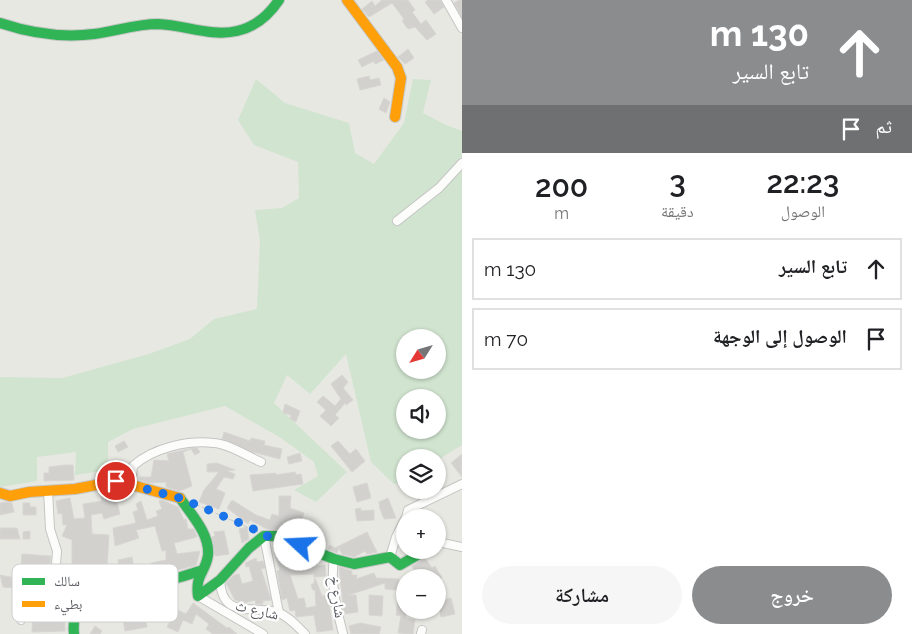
<!DOCTYPE html>
<html lang="ar">
<head>
<meta charset="utf-8">
<style>
	:root { --surface:#fff; --page:#f6f6f6; --text:#202124; --muted:#757577; --line:#e0e0e0; --accent:#8a8c8e }
	body { margin:0; font-family:Raleway,"Noto Naskh Arabic",sans-serif; background:var(--page); color:var(--text); direction:rtl; height:100vh; display:flex; flex-direction:column; font-size:19px; white-space:nowrap }
	* { box-sizing:border-box; margin:0 }
	p { font-size:16px; color:var(--muted) }
	.icon { flex:none; width:28px; height:28px; fill:none; stroke:currentColor; stroke-width:2; stroke-linecap:round; stroke-linejoin:round }
	.map { position:relative; flex:1; overflow:hidden; direction:ltr }
	.panel { display:flex; flex-direction:column; background:var(--surface); width:450px }
	.panel>* { flex:none }
	.top-card { background:#8a8c8e; color:#fff; overflow:hidden }
	.needle { width:32px; rotate:233deg }
	.tools { position:absolute; left:396px; top:329px; display:grid; gap:10px }
	.tools a { display:grid; place-items:center; width:50px; height:50px; border-radius:50%; background:var(--surface); box-shadow:0 1px 4px #0004; font-size:25px }
	.pin { position:absolute; display:grid; place-items:center; width:42px; height:42px; color:#fff; margin:-21px; border:2px solid #fff; border-radius:50%; box-shadow:0 1px 5px #0007 }
	.me { position:absolute; width:55px; margin:-28px; rotate:290deg; stroke-linejoin:round; filter:drop-shadow(0 0 4px #0008) }
	.turn { display:flex; align-items:center; gap:18px; height:105px; padding:0 20px; font-size:22px }
	.turn .icon { width:65px; height:65px; stroke-width:2.5 }
	.turn b { display:block; font-size:35px; line-height:42px }
	.then { display:flex; align-items:center; height:48px; padding:0 20px; background:#0003; gap:10px; font-size:19px }
	.eta { display:flex; justify-content:space-evenly; align-items:center; height:85px; text-align:center }
	.eta b { font-size:30px; font-weight:600; line-height:35px }
	.cta { display:flex; gap:10px; margin-top:auto; padding:10px 20px }
	.cta a { flex:1; height:58px; border-radius:30px; background:var(--accent); color:#fff; font-size:20px; font-weight:600; line-height:58px; text-align:center }
	.cta a+a { background:var(--page); color:var(--text) }
	ul { padding:0; list-style:none }
	li { display:flex; align-items:center; gap:15px; height:62px; margin:0 10px 8px; padding:0 10px; border:2px solid var(--line); border-radius:0px }
	li div { flex:1 }
	li b { display:block; font-size:19px }
	li em { font-style:normal }
	main { display:flex; flex:1; min-height:0 }
	.map>svg:first-child { display:block }
	.green { fill:#d0e4cf; fill-rule:evenodd }
	.building { fill:#d2d1ce; stroke:#d8d6d2 }
	.lines { fill:none; stroke-linecap:round; stroke-linejoin:round }
	.street-casing { stroke:#c4c5c3; stroke-width:10 }
	.fast-casing { stroke:#c5c6c6; stroke-width:12 }
	.slow-casing { stroke:#c5c6c6; stroke-width:12 }
	.path { stroke:#c6cac8; stroke-width:1; stroke-dasharray:5 2.5; stroke-linecap:butt }
	.street { stroke:#fcfcfb; stroke-width:8 }
	.fast { stroke:#30b455; stroke-width:10 }
	.slow { stroke:#ff9f0a; stroke-width:10 }
	.route { stroke:#1a73e8; stroke-width:9; stroke-dasharray:0 16.2 }
	.labels { text-anchor:middle; stroke-width:4.5; stroke-linejoin:round; paint-order:stroke }
	.street-label { font-size:15px; fill:#585b60; stroke:#fff }
	.key { fill:#fff; stroke:#cdcecf; stroke-width:1 }
	.key-label { font-size:14px; fill:#585b60 }
</style>
</head>
<body>
<main>
<section class="panel">
<div class="top-card">
<div class="turn"><svg class="icon" aria-label="ahead" viewBox="0 0 24 24"><path d="M12 20V5M6 11l6-6 6 6"/></svg><div><b>130 m</b>تابع السير</div></div>
<div class="then">ثم<svg class="icon" aria-label="arrive" viewBox="0 0 24 24"><path d="M6 21V4h12l-3 4 3 4H6"/></svg></div>
</div>
<div class="eta">
<div><b>22:23</b><p>الوصول</p></div>
<div><b>3</b><p>دقيقة</p></div>
<div><b>200</b><p>m</p></div>
</div>
<ul>
<li><svg class="icon" aria-label="ahead" viewBox="0 0 24 24"><path d="M12 20V5M6 11l6-6 6 6"/></svg><div><b>تابع السير</b></div><em>130 m</em></li>
<li><svg class="icon" aria-label="arrive" viewBox="0 0 24 24"><path d="M6 21V4h12l-3 4 3 4H6"/></svg><div><b>الوصول إلى الوجهة</b></div><em>70 m</em></li>
</ul>
<div class="cta"><a>خروج</a><a>مشاركة</a></div>
</section>
<div class="map">
<svg width="462" height="634" viewBox="0 0 462 634">
	<rect width="100%" height="100%" fill="#e8e8e3"/>
	<path class="green" d="M256,79L285,103L349,123L355,153L374,164L404,123L413,79L431,80L423,113L444,124L462,131V445L441,458L438,463V458H405V481L394,484L371,462L346,354L310,394L287,375L274,403L347,472L316,502L294,490L318,476L314,462L281,438L225,406L133,429L108,442V470L75,475L76,452L37,457V481L0,487V377L62,378L149,354L190,339L214,319L257,309L260,241L255,210L282,208L299,198L298,162L254,145L238,120ZM405,338H438V370H405ZM405,398H438V430H405Z"/>
	<g class="building">
		<polygon points="382,0 408,0 415,10 412,12 421,24 426,20 436,34 427,40 415,27 408,29 402,21 404,19 392,3 369,17 362,9 372,1 375,6"/>
		<polygon points="428,0 440,0 444,7 434,14 425,2"/>
		<polygon points="459,0 462,0 462,17 454,3"/>
		<polygon points="408,49 414,58 405,64 398,57"/>
		<polygon points="377,51 384,60 375,64 374,61 362,67 358,60"/>
		<polygon points="369,76 370,80 379,78 381,85 360,90 357,79"/>
		<polygon points="384,98 390,102 386,113 379,109"/>
		<polygon points="342,375 348,382 343,388 353,400 346,405 345,403 335,415 339,418 331,426 320,416 326,410 317,402 323,396 335,406 341,399 331,384"/>
		<polygon points="285,404 300,411 296,422 290,419 291,415 283,413"/>
		<polygon points="224,432 250,441 251,438 265,441 264,445 282,449 280,459 253,452 222,439"/>
		<polygon points="124,441 128,447 118,452 115,446"/>
		<polygon points="338,441 350,454 356,449 365,461 352,472 331,446"/>
		<polygon points="193,448 197,448 200,452 195,455 191,449 183,452 192,486 180,491 166,487 166,482 150,483 140,480 140,477 151,477 154,460 169,461 167,454 175,452"/>
		<polygon points="300,453 302,461 289,464 287,457"/>
		<polygon points="462,454 462,477 451,463"/>
		<polygon points="217,463 235,470 227,471 235,474 233,479 224,477 216,489 225,493 219,509 199,502 204,490 219,472 207,472 207,464"/>
		<polygon points="66,465 73,465 74,480 44,481 44,473 49,473 49,467"/>
		<polygon points="295,472 296,475 301,474 303,484 253,491 250,475 276,473 276,475"/>
		<polygon points="367,483 371,498 357,502 353,487"/>
		<polygon points="118,489 119,494 115,495 120,514 104,519 102,513 91,515 92,534 109,535 107,567 81,565 85,582 77,584 72,563 72,540 62,536 67,525 63,525 62,513 58,514 56,501 70,498 74,519 85,518 83,504 102,501 100,491"/>
		<polygon points="279,496 291,496 290,508 304,513 299,527 311,530 310,534 313,535 312,543 279,530 267,529 250,520 248,524 227,508 232,500 256,515 270,520 272,514 279,516"/>
		<polygon points="388,498 396,518 384,519 380,509 379,502"/>
		<polygon points="162,500 178,507 184,520 186,519 188,529 194,529 197,537 174,543 177,554 200,551 196,565 167,573 152,571 151,563 166,560 166,550 162,551 155,526 136,530 139,538 115,546 113,528 136,523 133,512 138,510 136,504 141,501 147,520 158,516 156,511 162,509 159,501"/>
		<polygon points="6,502 12,503 14,512 0,515 0,503"/>
		<polygon points="23,503 30,503 30,507 36,507 36,515 23,515"/>
		<polygon points="361,508 361,511 374,510 374,520 357,521 355,509"/>
		<polygon points="247,527 249,539 242,543 239,529"/>
		<polygon points="0,528 17,528 20,539 0,539"/>
		<polygon points="30,531 30,539 23,539 23,532"/>
		<polygon points="224,531 229,554 215,556 212,537 215,536 214,532"/>
		<polygon points="367,532 377,552 367,554 365,551 354,557 342,554 339,548 337,553 328,549 330,545 335,548"/>
		<polygon points="281,549 284,559 307,557 308,567 325,565 326,576 314,577 314,574 290,575 298,599 304,598 306,608 316,606 315,590 313,590 311,585 314,583 315,578 322,596 328,595 333,630 317,632 314,615 296,617 295,610 290,611 287,598 282,600 277,571 280,570 274,551"/>
		<polygon points="22,554 51,556 50,563 48,567 21,565"/>
		<polygon points="132,557 134,568 120,570 118,560"/>
		<polygon points="256,558 257,562 263,561 265,568 261,569 271,600 263,601 263,604 256,604 255,600 244,603 235,600 226,583 234,575 239,574 242,584 253,581 249,566 246,567 245,563"/>
		<polygon points="425,558 432,568 435,566 442,578 424,578 420,571 416,573 412,566"/>
		<polygon points="14,567 20,568 17,578 12,577"/>
		<polygon points="339,567 352,571 352,575 357,575 356,579 374,573 376,578 399,579 398,590 385,589 385,583 349,595 356,595 358,612 344,614"/>
		<polygon points="0,575 16,578 16,588 3,587"/>
		<polygon points="369,595 383,596 382,616 369,615"/>
		<polygon points="398,597 405,598 406,618 415,620 413,634 398,633 401,616 396,615"/>
		<polygon points="451,598 455,614 441,617 438,601"/>
		<polygon points="193,603 227,628 229,627 237,634 213,634 206,629 209,624 196,614 192,624 183,620 178,632 167,627 176,609 186,614"/>
		<polygon points="116,606 118,617 111,617 108,618 109,621 103,622 101,609"/>
		<polygon points="53,610 65,610 65,631 32,632 33,612 53,613"/>
		<polygon points="145,615 147,627 125,631 123,619"/>
		<polygon points="360,623 381,627 379,634 351,634 349,626"/>
		<polygon points="95,626 102,631 100,634 90,634"/>
	</g>
	<g class="lines">
		<defs>
			<g id="street">
				<polyline points="446,0 462,28"/>
				<polyline points="397,221 439,188 462,163"/>
				<path d="M131,484L133,466C153,448 187,440 214,443C229,444 247,456 261,462"/>
				<polyline points="406,518 408,510 462,484"/>
				<polyline points="264,536 279,613"/>
				<polyline points="438,542 462,547"/>
				<polyline points="390,557 396,537 405,519"/>
				<path d="M334,559C330,584 337,610 343,634"/>
				<path d="M220,580C222,619 250,605 277,612C288,616 297,626 305,634"/>
				<polyline points="198,596 263,634"/>
				<polyline points="21,620 56,565 57,551 50,529 48,490"/>
				<polyline points="421,634 422,630"/>
			</g>
			<g id="fast">
				<path d="M0,23C30,33 62,38 94,34C116,31 136,24 158,24C185,25 211,37 237,31C255,27 269,15 279,0"/>
				<path d="M180,498C191,514 210,534 208,555C206,572 195,574 198,596L220,580L249,548L264,536H276L334,559L354,564L390,557L400,565L426,550"/>
				<path d="M74,634C70,599 103,576 136,575C146,575 156,581 166,580C178,579 189,574 200,571"/>
			</g>
			<g id="slow">
				<polyline points="347,0 397,67 401,78 395,117"/>
				<polyline points="0,493 10,496 29,492 75,489 117,481 180,498"/>
			</g>
		</defs>
		<use href="#street" class="street-casing"/>
		<use href="#fast" class="fast-casing"/>
		<use href="#slow" class="slow-casing"/>
		<polyline class="path" points="195,504 258,532"/>
		<use href="#street" class="street"/>
		<use href="#fast" class="fast"/>
		<use href="#slow" class="slow"/>
	</g>
	<g class="lines">
		<polyline class="route" points="116,481 180,498 252,528 264,536 276,536 300,545"/>
	</g>
	<g class="labels">
		<g class="street-label">
			<text transform="translate(337 597) rotate(81)" y="5">شارع خ</text>
			<text transform="translate(257 610) rotate(13)" y="5">شارع ث</text>
		</g>
	</g>
	<rect x="12" y="564" width="166" height="58" rx="8" class="key"/>
	<rect x="22" y="578" width="23" height="7" fill="#30b455"/>
	<rect x="22" y="601" width="23" height="6" fill="#ff9f0a"/>
	<g class="key-label">
		<text x="54" y="586">سالك</text>
		<text x="54" y="609">بطيء</text>
	</g>
</svg>
<div class="tools">
<a><svg class="needle" viewBox="-14 -14 28 28"><path d="M0-13l5 13h-10z" fill="#e53935"/><path d="M0 13l5-13h-10z" fill="#757577"/></svg></a>
<a><svg class="icon" aria-label="sound" viewBox="0 0 24 24"><path d="M4 9h4l5-4v14l-5-4H4zM17 9q2 3 0 6"/></svg></a>
<a><svg class="icon" aria-label="layers" viewBox="0 0 24 24"><path d="M12 4l9 5-9 5-9-5zM3 14l9 5 9-5"/></svg></a>
<a>+</a>
<a>−</a>
</div>
<div class="pin" style="left:116px;top:481px;background:#d93025"><svg class="icon" aria-label="arrive" viewBox="0 0 24 24"><path d="M6 21V4h12l-3 4 3 4H6"/></svg></div>
<svg class="me" style="left:300px;top:545px" viewBox="-20 -20 40 40"><circle r="19" fill="#fff"/><path d="M0-13L10 11 0 6-10 11z" fill="#1a73e8"/></svg>
</div>
</main>
</body>
</html>
